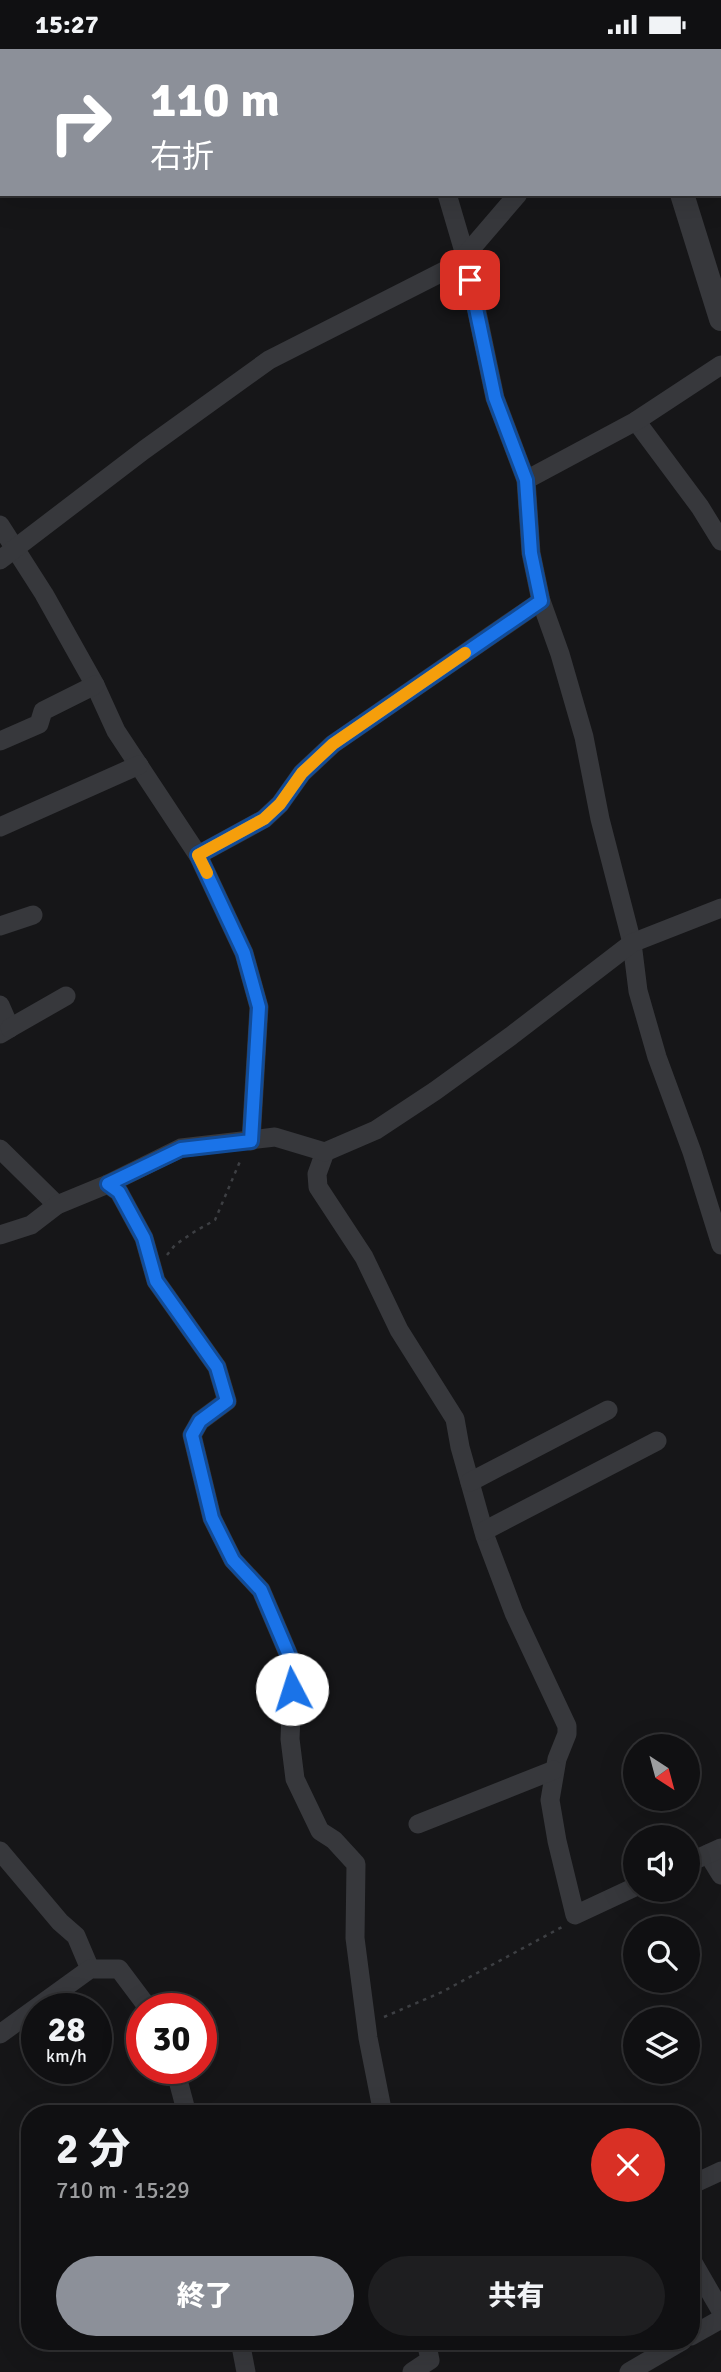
<!DOCTYPE html>
<html lang="ja">
<head>
<meta charset="utf-8">
<style>
	:root { --surface:#101012; --page:#1e1e20; --text:#f1f3f6; --muted:#9c9d9f; --line:#303032; --accent:#8c9099 }
	body { margin:0; font-family:Signika,"Noto Sans JP",sans-serif; background:var(--page); color:var(--text); height:100vh; display:flex; flex-direction:column; font-size:26px; white-space:nowrap }
	* { box-sizing:border-box; margin:0 }
	p { font-size:23px; color:var(--muted) }
	.icon { flex:none; width:38px; height:38px; fill:none; stroke:currentColor; stroke-width:2; stroke-linecap:round; stroke-linejoin:round }
	.map { position:relative; flex:1; overflow:hidden }
	.panel { position:absolute; left:21px; top:2056px; width:679px; height:245px; display:flex; flex-direction:column; background:var(--surface); border-radius:28px; box-shadow:0 7px 28px #0002,0 0 0 2px var(--line) }
	.panel>* { flex:none }
	.guide { position:absolute; left:0px; top:0px; width:721px; height:147px; box-shadow:0 7px 28px #0002,0 0 0 2px var(--line); background:#8c9099; color:#fff; overflow:hidden }
	.needle { width:46px; rotate:144deg }
	.controls { position:absolute; left:623px; top:1685px; display:grid; gap:14px }
	.controls a { display:grid; place-items:center; width:77px; height:77px; border-radius:50%; background:var(--surface); box-shadow:0 7px 28px #0002,0 0 0 2px var(--line); font-size:35px }
	.speed { position:absolute; left:21px; top:1944px; display:flex; gap:14px; font-size:35px; font-weight:700; text-align:center }
	.speed>* { display:grid; place-content:center; width:91px; height:91px; border-radius:50%; background:var(--surface); box-shadow:0 7px 28px #0002,0 0 0 2px var(--line); line-height:1 }
	.speed small { font-size:18px; font-weight:400 }
	.speed .limit { border:10px solid #d22; background:#fff; color:#111 }
	.pin { position:absolute; display:grid; place-items:center; width:60px; height:60px; color:#fff; margin:-30px; border-radius:14px; box-shadow:0 4px 10px #0006 }
	.me { position:absolute; width:77px; margin:-38px; rotate:355deg; stroke-linejoin:round; filter:drop-shadow(0 0 5px #0008) }
	.turn { display:flex; align-items:center; gap:24px; height:147px; padding:0 35px; font-size:32px }
	.turn .icon { width:91px; height:91px; stroke-width:2.5 }
	.turn b { display:block; font-size:49px; line-height:60px }
	.round { display:grid; place-items:center; flex:none; width:74px; height:74px; border-radius:37px; background:var(--page) }
	.overview { display:flex; align-items:center; justify-content:space-between; height:119px; padding:0 35px }
	h1 { font-size:42px; font-weight:800; line-height:52px }
	.action { display:flex; gap:14px; margin-top:auto; padding:14px 35px }
	.action a { flex:1; height:80px; border-radius:42px; background:var(--accent); color:#fff; font-size:28px; font-weight:800; line-height:80px; text-align:center }
	.action a+a { background:var(--page); color:var(--text) }
	.status { display:flex; justify-content:space-between; align-items:center; height:49px; padding:0 35px; background:var(--surface); direction:ltr }
	.status svg { height:19px; fill:currentColor }
	.map>svg:first-child { display:block }
	.lines { fill:none; stroke-linecap:round; stroke-linejoin:round }
	.path { stroke:#3d3f43; stroke-width:2.5; stroke-dasharray:3.5 5; stroke-linecap:butt }
	.minor { stroke:#37383c; stroke-width:19 }
	.tertiary { stroke:#37383c; stroke-width:24 }
	.route-casing { stroke:#114b97; stroke-width:18 }
	.route { stroke:#1a73e8; stroke-width:12 }
	.slow { stroke:#f59e0b; stroke-width:12 }
</style>
</head>
<body>
<div class="status"><b>15:27</b><svg viewBox="0 0 49 12"><path d="M0 12V9h3v3zM5 12V6h3v6zM10 12V3h3v9zM15 12V0h3v12zM26 1h20v11H26zM47 4h2v5h-2z"/></svg></div>
<div class="map">
<svg width="721" height="2323" viewBox="0 0 721 2323">
	<rect width="100%" height="100%" fill="#161618"/>
	<g class="lines">
		<g class="path">
			<polyline points="167,1206 175,1196 194,1183 215,1171 241,1110"/>
			<polyline points="384,1968 442,1943 562,1878"/>
		</g>
		<g class="minor">
			<polyline points="404,0 405,2"/>
			<polyline points="701,2 707,0"/>
			<polyline points="447,145 465,206 495,349 526,431 531,504 541,552 560,605 584,688 600,770 632,894 638,942 657,1008 692,1103 721,1196"/>
			<polyline points="636,372 700,458 721,492"/>
			<polyline points="526,431 636,372 721,316"/>
			<polyline points="0,476 44,545 95,636 116,682 198,806 244,904 259,958 251,1092"/>
			<polyline points="0,511 144,401 269,311 458,215 518,145"/>
			<polyline points="0,692 39,675 43,662 95,636"/>
			<polyline points="0,778 139,716"/>
			<polyline points="198,806 264,770 280,755 302,724 333,695 541,552"/>
			<polyline points="0,877 33,866"/>
			<polyline points="0,956 10,979 0,985"/>
			<polyline points="10,979 66,947"/>
			<polyline points="0,1100 57,1156"/>
			<polyline points="325,1103 317,1125 318,1138 364,1208 399,1281 455,1370 460,1398 485,1487 514,1564 567,1677 567,1685 557,1710 550,1751 557,1792 575,1866 635,1838"/>
			<polyline points="108,1135 119,1143 144,1189 156,1232 217,1318 227,1352 200,1372 192,1386 212,1469 233,1511 261,1541 293,1616 290,1690 295,1730 320,1782 334,1791 356,1815 355,1889 368,1989 383,2065"/>
			<polyline points="0,1186 31,1176 57,1156 108,1135 181,1099 275,1088 325,1103 376,1081 435,1042 511,987 632,894 721,859"/>
			<polyline points="470,1433 608,1361"/>
			<polyline points="484,1482 657,1392"/>
			<polyline points="418,1775 554,1721"/>
			<polyline points="0,1802 60,1873 76,1887 90,1920"/>
			<polyline points="708,1805 721,1826"/>
			<polyline points="688,1814 721,1799"/>
			<polyline points="0,1985 90,1920 119,1920 149,1960"/>
			<polyline points="175,2020 187,2065"/>
			<polyline points="691,2136 721,2122"/>
			<polyline points="691,2210 721,2262"/>
			<polyline points="691,2287 721,2270"/>
			<polyline points="240,2292 246,2323"/>
			<polyline points="412,2323 430,2311 426,2292"/>
			<polyline points="629,2323 682,2292"/>
		</g>
		<g class="tertiary">
			<polyline points="636,0 637,2"/>
			<polyline points="682,145 721,270"/>
		</g>
	</g>
	<g class="lines">
		<defs>
			<polyline id="route" points="292,1640 293,1616 261,1541 233,1511 212,1469 192,1386 200,1372 227,1352 217,1318 156,1232 144,1189 119,1143 108,1135 181,1100 251,1092 259,958 244,904 198,806 264,770 280,755 302,724 333,695 541,552 531,504 526,431 495,349 470,231"/>
		</defs>
		<use href="#route" class="route-casing"/>
		<use href="#route" class="route"/>
		<polyline class="slow" points="207,824 198,806 264,770 280,755 302,724 333,695 465,604"/>
	</g>
</svg>
<div class="controls">
<a><svg class="needle" viewBox="-14 -14 28 28"><path d="M0-13l5 13h-10z" fill="#e53935"/><path d="M0 13l5-13h-10z" fill="#9c9d9f"/></svg></a>
<a><svg class="icon" aria-label="sound" viewBox="0 0 24 24"><path d="M4 9h4l5-4v14l-5-4H4zM17 9q2 3 0 6"/></svg></a>
<a><svg class="icon" aria-label="search" viewBox="0 0 24 24"><circle cx="10" cy="10" r="6"/><path d="M15 15l6 6"/></svg></a>
<a><svg class="icon" aria-label="layers" viewBox="0 0 24 24"><path d="M12 4l9 5-9 5-9-5zM3 14l9 5 9-5"/></svg></a>
</div>
<div class="speed"><div>28<small>km/h</small></div><div class="limit">30</div></div>
<div class="pin" style="left:470px;top:231px;background:#d93025"><svg class="icon" aria-label="arrive" viewBox="0 0 24 24"><path d="M6 21V4h12l-3 4 3 4H6"/></svg></div>
<svg class="me" style="left:292px;top:1640px" viewBox="-20 -20 40 40"><circle r="19" fill="#fff"/><path d="M0-13L10 11 0 6-10 11z" fill="#1a73e8"/></svg>
<div class="guide">
<div class="turn"><svg class="icon" aria-label="right" viewBox="0 0 24 24"><path d="M7 20v-9h11M14 6l5 5-5 5"/></svg><div><b>110 m</b>右折</div></div>
</div>
<section class="panel">
<div class="overview"><div><h1>2 分</h1><p>710 m · 15:29</p></div><a class="round" style="background:#d93025;color:#fff"><svg class="icon" aria-label="close" viewBox="0 0 24 24"><path d="M6 6l12 12M18 6L6 18"/></svg></a></div>
<div class="action"><a>終了</a><a>共有</a></div>
</section>
</div>
</body>
</html>
